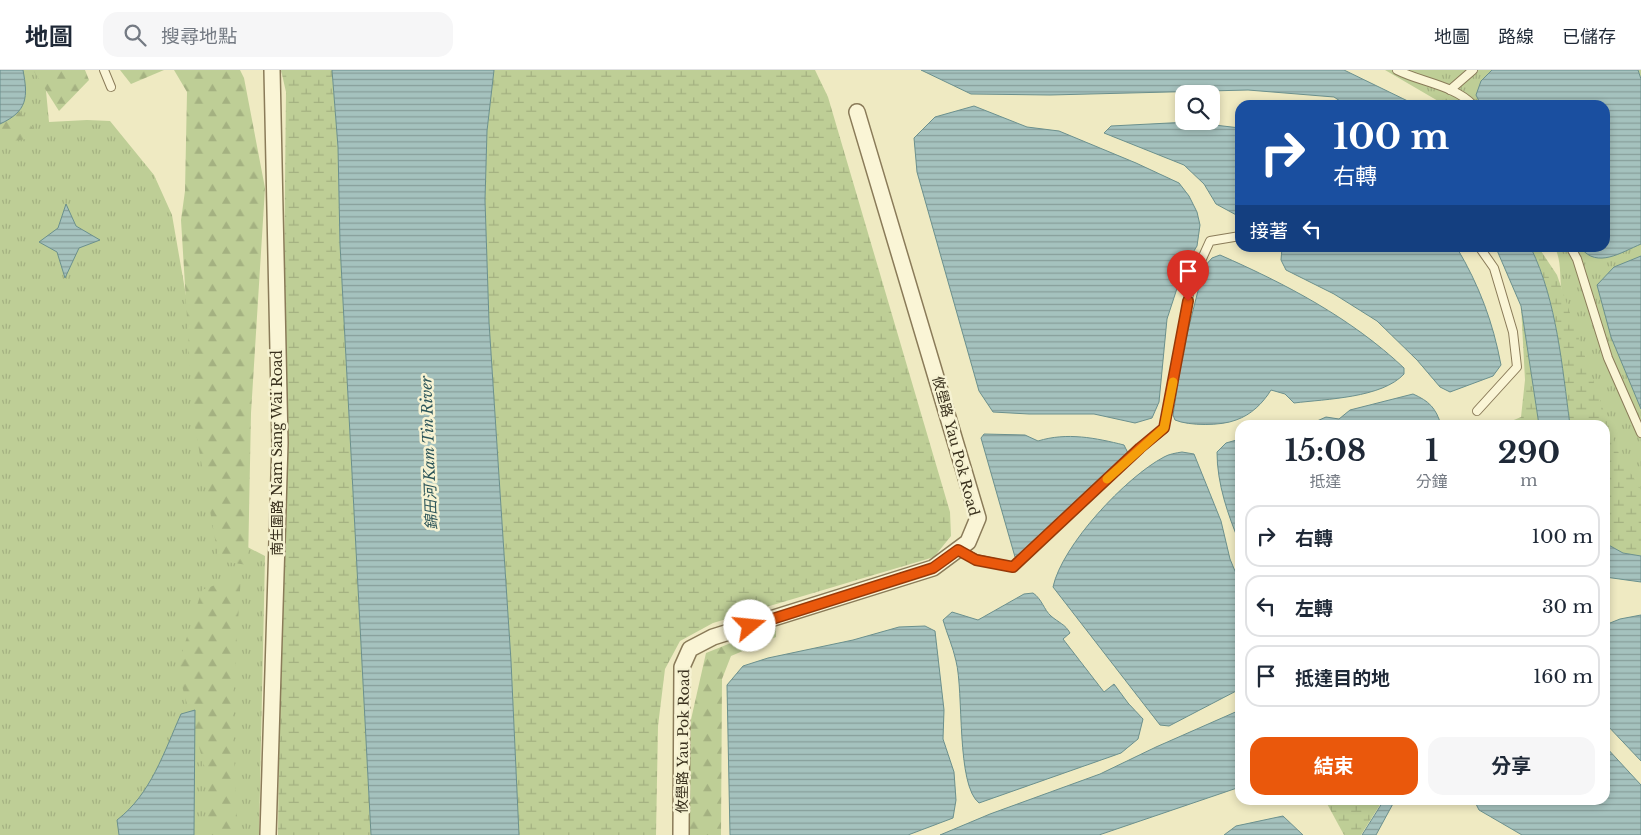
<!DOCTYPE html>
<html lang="zh-TW">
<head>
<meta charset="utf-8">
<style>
	:root { --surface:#fff; --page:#f6f6f7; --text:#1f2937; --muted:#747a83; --line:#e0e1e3; --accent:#ea580c }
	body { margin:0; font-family:"Libre Baskerville","Noto Sans TC",serif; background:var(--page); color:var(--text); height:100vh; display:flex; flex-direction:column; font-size:19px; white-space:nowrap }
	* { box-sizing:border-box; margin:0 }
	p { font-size:16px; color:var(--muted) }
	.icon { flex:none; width:28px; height:28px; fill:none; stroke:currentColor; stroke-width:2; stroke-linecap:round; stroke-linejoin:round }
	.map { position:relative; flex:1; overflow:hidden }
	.sheet { position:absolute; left:1235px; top:350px; width:375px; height:385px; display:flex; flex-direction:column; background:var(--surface); border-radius:15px; box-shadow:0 2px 8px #0003 }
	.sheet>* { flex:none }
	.hud { position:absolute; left:1235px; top:30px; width:375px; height:152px; border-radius:15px; box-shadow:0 2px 8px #0003; background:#1a4fa0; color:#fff; overflow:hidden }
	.controls { position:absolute; left:1175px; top:15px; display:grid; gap:10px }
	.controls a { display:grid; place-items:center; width:45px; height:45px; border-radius:10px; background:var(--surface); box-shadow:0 2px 8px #0003; font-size:25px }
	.pin { position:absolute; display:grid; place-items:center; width:42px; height:42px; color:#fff; margin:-51px -21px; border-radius:50% 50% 50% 0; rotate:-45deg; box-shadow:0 0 5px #0007 }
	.pin .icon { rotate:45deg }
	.me { position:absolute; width:55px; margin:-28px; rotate:73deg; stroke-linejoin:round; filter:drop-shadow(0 0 4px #0008) }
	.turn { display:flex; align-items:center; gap:18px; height:105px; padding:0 15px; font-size:22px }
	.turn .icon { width:65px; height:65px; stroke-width:2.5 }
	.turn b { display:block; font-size:35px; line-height:42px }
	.then { display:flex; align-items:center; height:48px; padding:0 15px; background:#0003; gap:10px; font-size:19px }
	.eta { display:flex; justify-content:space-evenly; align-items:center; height:85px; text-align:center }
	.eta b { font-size:30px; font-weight:700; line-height:35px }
	.button { display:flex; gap:10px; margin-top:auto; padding:10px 15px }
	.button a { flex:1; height:58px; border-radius:15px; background:var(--accent); color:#fff; font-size:20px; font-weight:700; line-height:58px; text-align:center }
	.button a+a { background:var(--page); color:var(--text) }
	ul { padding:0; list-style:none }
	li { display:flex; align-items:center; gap:15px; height:62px; margin:0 10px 8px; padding:0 5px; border:2px solid var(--line); border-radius:15px }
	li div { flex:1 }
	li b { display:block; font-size:19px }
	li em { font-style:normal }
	header { display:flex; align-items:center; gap:30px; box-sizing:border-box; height:70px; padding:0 25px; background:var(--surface); border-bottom:1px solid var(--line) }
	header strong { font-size:24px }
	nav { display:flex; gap:28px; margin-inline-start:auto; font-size:18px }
	.search { width:350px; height:45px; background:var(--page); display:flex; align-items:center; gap:12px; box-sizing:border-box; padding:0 18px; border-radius:15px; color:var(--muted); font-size:19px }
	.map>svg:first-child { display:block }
	.grass { fill:url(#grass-tufts) }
	.forest { fill:url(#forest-firs) }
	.wetland { fill:url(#wetland-marsh) }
	.water { fill:url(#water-rules); stroke:#6b908d }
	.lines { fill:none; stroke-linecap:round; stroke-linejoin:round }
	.lane-casing { stroke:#8a7b59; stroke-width:10 }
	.street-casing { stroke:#8a7b59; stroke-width:18 }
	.lane { stroke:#faf5d6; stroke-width:8 }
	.street { stroke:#faf5d6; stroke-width:15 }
	.route-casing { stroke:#983908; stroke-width:12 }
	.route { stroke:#ea580c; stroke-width:9 }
	.slow { stroke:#f59e0b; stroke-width:9 }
	.labels { text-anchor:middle; stroke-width:5; stroke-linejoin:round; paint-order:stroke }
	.street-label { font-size:14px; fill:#39301d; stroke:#f6f2d2 }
	.water-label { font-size:15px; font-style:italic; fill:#2c5559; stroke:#f6f2d2 }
</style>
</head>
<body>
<header>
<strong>地圖</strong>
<div class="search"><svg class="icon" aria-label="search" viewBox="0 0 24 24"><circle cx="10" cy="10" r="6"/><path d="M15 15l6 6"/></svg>搜尋地點</div>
<nav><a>地圖</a><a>路線</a><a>已儲存</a></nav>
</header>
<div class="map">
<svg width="1641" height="765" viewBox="0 0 1641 765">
	<defs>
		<pattern id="grass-tufts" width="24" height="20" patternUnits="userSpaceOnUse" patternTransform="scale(1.25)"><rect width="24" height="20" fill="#bece96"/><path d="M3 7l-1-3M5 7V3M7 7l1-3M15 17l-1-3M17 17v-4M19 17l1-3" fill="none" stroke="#a4b181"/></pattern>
		<pattern id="forest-firs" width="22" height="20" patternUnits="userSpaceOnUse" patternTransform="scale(1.25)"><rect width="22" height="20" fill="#bece96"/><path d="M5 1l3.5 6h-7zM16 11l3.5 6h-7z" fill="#a4b181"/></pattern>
		<pattern id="wetland-marsh" width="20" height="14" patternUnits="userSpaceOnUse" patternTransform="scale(1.25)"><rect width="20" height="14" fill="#bece96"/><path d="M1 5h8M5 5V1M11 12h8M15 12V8" fill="none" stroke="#a4b181"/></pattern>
		<pattern id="water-rules" width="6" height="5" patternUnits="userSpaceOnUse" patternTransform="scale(1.25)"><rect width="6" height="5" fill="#a5c2be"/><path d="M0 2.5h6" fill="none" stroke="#879e9a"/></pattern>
	</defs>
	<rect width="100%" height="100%" fill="#efeac2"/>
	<g class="grass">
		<polygon points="0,0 44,0 49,52 87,50 110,51 154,105 172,145 228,467 265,486 259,765 0,765"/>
		<path d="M1385,0H1641V439L1605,355L1562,223C1559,207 1562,192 1555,178H1605V35H1445Z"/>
	</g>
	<g class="forest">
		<polygon points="33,0 85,0 89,10 59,41"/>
		<polygon points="120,0 164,0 131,14"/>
		<polygon points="174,0 240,0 244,8 265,118 251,343 248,495 219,491 193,346 181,150 185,121 187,22"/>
		<polygon points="11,31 40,67 0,73 0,35"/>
		<polygon points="241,505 232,644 238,765 207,765 208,709 177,598 202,520"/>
		<polygon points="776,555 776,567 731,586 722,609 721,765 689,765 690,654 706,583"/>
	</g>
	<g class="wetland">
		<polygon points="281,0 332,0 332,2 338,77 340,174 371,765 278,765 286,22"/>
		<polygon points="494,0 815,0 828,27 950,442 951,466 934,487 713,553 680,571 665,599 658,656 656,765 519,765 511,591 489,252 485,130 487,61"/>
		<path d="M1531,178H1539L1557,205L1617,380L1641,420V486L1623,483L1605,473V355H1570C1562,296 1557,232 1531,178Z"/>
		<polygon points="1521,236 1539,355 1502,355 1521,347 1525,310"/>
		<polygon points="1325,730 1383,730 1361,765 1344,765"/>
	</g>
	<g class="water">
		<path d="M0,0H23C28,27 28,41 0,54Z"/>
		<polygon points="332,0 494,0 487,61 485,130 489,252 511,591 519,765 371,765 340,174 338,77"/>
		<polygon points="921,0 1344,0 1416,35 1346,35 1334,27 1248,20 1050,25 971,24"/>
		<path d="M1492,0H1638L1641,9V174C1622,182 1597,199 1581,178H1605V35H1481L1476,25L1481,11Z"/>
		<polygon points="974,36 1027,57 1059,61 1136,93 1179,113 1189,126 1197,142 1200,155 1197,176 1184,197 1167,249 1159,332 1152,348 1135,353 1094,344 1029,344 993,342 979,321 917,102 914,68 935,47"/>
		<polygon points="1189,52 1240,58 1240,147 1216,134 1204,114 1184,95 1104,63 1111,56"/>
		<polygon points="66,134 76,156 100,170 79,178 65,208 57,182 39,172 58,158"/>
		<path d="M1282,178H1457C1479,215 1493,252 1501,295L1493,306L1450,322L1440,317L1417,290L1377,251L1334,224L1286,200L1281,190Z"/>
		<path d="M1496,178H1531C1557,232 1562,296 1570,355H1539L1521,236Z"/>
		<path d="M1220,185C1286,214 1351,248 1404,298V304C1382,328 1326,329 1294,333L1285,324L1271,320C1263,333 1251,345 1236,350C1221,356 1189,356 1175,350L1173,345L1183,280L1204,197L1212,188Z"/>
		<polygon points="1641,186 1641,339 1611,267 1597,215 1614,197"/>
		<path d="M1413,324C1429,331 1436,338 1441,355H1308L1326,347L1339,349L1350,340Z"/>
		<path d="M984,364L1025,365L1038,371C1067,362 1096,368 1124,375L1129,385L1056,464L1050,466L1019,490L1015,487L981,368Z"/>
		<path d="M1240,369V474C1228,445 1217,414 1217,382L1226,373Z"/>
		<path d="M1182,382L1194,384L1221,451L1230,489L1240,513V619L1169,656L1160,655L1053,517C1062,475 1126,407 1164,387C1169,384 1176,383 1182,382Z"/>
		<polygon points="1605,473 1623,483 1641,486 1641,512 1605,507"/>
		<path d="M1033,523C1042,529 1044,540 1051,546C1059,553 1065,554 1070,563L1063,569L1104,622L1114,614L1128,633L1143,649L1138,669L1121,683L979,733C956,715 964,622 956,591C953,577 947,564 943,550L952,542L978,550L1024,524Z"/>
		<polygon points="1641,545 1641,691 1605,653 1605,555 1620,549"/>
		<polygon points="925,556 935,561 944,640 943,669 954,702 956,730 953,748 908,765 730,765 727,615 743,596 768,588 853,570 899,557"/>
		<path d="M195,640L194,765H119L117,750C151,724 164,682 181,644Z"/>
		<polygon points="1240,640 1240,717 1099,765 940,765 990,744 1100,704 1156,677"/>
		<polygon points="1605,676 1641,715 1641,765 1522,765 1479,740 1474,730 1605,730"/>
		<polygon points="1384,730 1395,730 1376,765 1362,765"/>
		<polygon points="1283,746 1303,765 1224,765 1236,756"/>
	</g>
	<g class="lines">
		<defs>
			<g id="lane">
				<polyline points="104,0 111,17"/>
				<path d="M1397,0C1420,12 1454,15 1473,35"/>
				<polyline points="1450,20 1473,0"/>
				<polyline points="1571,178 1577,189 1608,288 1641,363"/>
				<polyline points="1477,341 1517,297 1513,262 1494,198 1480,178"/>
				<polyline points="958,480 976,489 1013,497 1140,378 1164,359 1191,213 1210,171 1240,166"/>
			</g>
			<g id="street">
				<polyline points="268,765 280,373 272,0"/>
				<polyline points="681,765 682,597 690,579 713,567 933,498 968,472 978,448 857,42"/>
			</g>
		</defs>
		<use href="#lane" class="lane-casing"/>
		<use href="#street" class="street-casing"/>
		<use href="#lane" class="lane"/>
		<use href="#street" class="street"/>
	</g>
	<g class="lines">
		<defs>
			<polyline id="route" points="750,556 933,498 958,480 976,490 1013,497 1140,378 1164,358 1188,231"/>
		</defs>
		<use href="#route" class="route-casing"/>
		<use href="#route" class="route"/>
		<polyline class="slow" points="1107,409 1164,358 1173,312"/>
	</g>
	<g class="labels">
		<g class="street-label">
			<text transform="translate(956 376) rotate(75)" y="5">攸壆路 Yau Pok Road</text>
			<text transform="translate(277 383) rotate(-90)" y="5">南生圍路 Nam Sang Wai Road</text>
			<text transform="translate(683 671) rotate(-89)" y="5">攸壆路 Yau Pok Road</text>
		</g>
		<g class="water-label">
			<text transform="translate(429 383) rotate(-92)" y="5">錦田河 Kam Tin River</text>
		</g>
	</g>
</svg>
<div class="controls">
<a><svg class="icon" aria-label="search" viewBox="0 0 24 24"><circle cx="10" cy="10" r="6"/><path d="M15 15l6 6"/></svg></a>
</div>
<div class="pin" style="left:1188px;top:231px;background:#d93025"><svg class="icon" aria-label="arrive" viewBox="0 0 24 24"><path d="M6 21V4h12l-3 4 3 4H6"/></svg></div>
<svg class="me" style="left:750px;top:556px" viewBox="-20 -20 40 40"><circle r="19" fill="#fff"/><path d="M0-13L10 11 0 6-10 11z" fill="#ea580c"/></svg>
<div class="hud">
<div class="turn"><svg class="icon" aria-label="right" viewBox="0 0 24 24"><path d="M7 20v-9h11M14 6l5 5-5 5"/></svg><div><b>100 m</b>右轉</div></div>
<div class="then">接著<svg class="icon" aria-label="left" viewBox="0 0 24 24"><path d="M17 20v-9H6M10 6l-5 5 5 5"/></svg></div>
</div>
<section class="sheet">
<div class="eta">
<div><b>15:08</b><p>抵達</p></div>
<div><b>1</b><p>分鐘</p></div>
<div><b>290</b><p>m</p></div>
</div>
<ul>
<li><svg class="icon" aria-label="right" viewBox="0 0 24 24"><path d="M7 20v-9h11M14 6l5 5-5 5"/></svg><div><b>右轉</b></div><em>100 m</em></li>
<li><svg class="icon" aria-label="left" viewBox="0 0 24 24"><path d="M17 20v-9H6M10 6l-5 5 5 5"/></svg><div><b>左轉</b></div><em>30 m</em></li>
<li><svg class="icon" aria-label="arrive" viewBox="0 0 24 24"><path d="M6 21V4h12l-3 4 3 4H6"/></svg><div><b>抵達目的地</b></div><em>160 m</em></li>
</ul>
<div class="button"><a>結束</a><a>分享</a></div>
</section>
</div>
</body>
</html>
